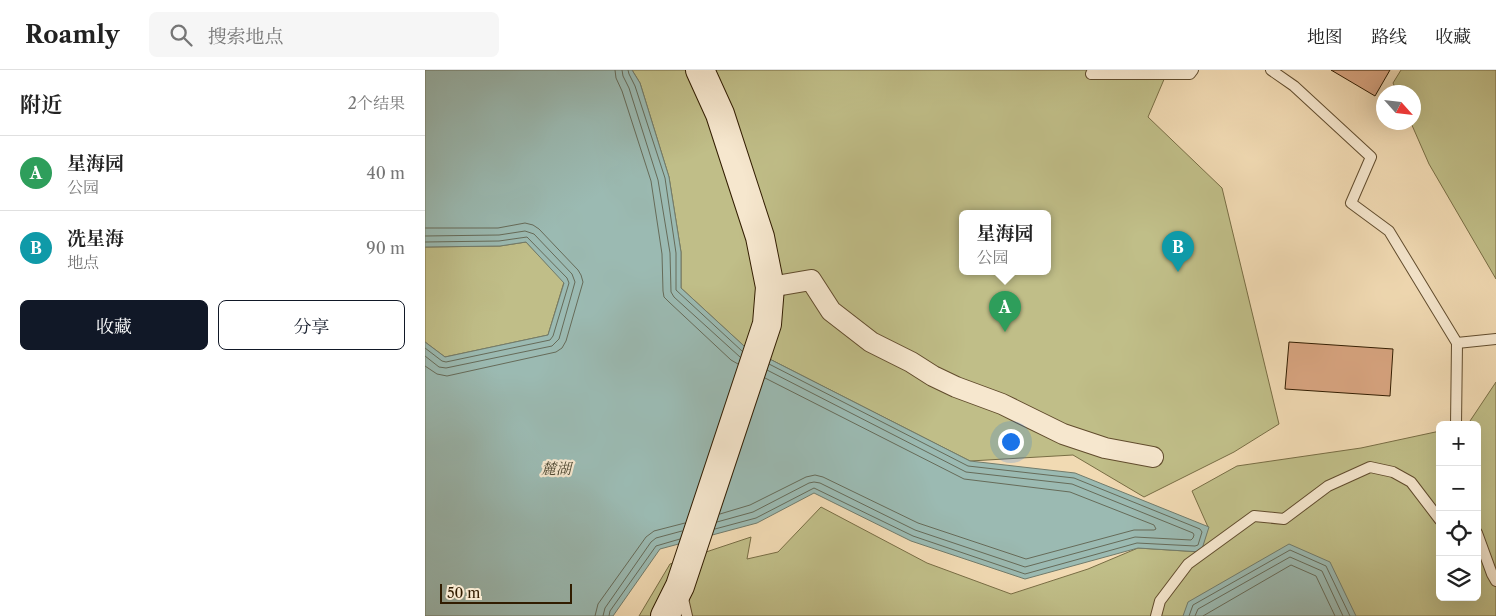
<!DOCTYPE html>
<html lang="zh">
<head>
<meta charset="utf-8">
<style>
	:root { --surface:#fff; --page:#f6f6f6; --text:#222; --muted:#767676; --line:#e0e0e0; --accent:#111827 }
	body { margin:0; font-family:"Libre Caslon Text","Noto Serif SC",serif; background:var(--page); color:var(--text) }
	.controls { position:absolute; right:15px; bottom:15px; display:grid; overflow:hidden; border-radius:8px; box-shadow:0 5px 20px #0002 }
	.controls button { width:45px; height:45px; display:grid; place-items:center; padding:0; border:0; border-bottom:1px solid var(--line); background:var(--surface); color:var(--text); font:25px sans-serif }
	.compass { position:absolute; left:951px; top:15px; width:45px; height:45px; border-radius:50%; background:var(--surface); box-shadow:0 5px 20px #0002; rotate:117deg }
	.scale { position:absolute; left:15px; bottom:12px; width:132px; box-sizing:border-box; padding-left:5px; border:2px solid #311c00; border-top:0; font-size:14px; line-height:18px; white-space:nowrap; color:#311c00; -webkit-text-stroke:4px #f6e7ce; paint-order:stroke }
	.you { position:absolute; left:585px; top:371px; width:18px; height:18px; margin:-12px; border:4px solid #fff; border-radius:50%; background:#1a73e8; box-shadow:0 0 0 8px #1a73e833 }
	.badge { display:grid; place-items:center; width:32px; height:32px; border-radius:50%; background:var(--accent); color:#fff; font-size:16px; font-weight:700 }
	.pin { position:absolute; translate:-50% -41px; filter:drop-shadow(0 1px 2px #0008) }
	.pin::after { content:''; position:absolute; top:26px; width:18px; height:15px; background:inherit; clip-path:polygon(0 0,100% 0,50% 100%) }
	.popup { position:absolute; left:534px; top:140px; width:92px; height:65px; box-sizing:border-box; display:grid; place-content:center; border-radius:8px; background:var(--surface); filter:drop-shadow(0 1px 4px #0005); font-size:16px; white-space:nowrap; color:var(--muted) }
	.popup b { font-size:19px; color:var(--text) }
	.popup::after { content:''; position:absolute; left:50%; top:100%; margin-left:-10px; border:10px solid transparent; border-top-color:var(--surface) }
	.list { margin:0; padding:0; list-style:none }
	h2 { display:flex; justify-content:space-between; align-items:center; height:65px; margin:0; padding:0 20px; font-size:21px }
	h2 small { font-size:16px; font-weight:400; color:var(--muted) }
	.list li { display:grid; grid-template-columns:32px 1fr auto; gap:15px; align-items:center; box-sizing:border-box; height:75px; padding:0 20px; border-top:1px solid var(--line) }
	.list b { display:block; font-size:19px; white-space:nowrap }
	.list p { margin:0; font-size:16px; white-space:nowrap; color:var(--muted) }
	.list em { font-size:16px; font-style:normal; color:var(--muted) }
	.actions { display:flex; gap:10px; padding:15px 20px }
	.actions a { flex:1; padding:11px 0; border:1px solid var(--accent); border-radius:8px; text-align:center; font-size:18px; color:var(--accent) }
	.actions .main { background:var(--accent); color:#fff }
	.icon { flex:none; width:28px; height:28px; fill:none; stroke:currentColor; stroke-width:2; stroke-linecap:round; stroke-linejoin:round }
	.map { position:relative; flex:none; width:1071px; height:546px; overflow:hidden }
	header { display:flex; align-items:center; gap:30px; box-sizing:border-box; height:70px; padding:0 25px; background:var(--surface); border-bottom:1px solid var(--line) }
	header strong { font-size:24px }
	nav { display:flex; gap:28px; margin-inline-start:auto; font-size:18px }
	.search { width:350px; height:45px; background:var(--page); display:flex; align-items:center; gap:12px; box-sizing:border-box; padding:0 18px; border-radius:8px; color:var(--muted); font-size:19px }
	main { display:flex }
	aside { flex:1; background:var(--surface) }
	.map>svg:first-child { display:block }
	.green { fill:#c0be88; stroke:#786d44; fill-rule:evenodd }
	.water { fill:#9bbab2; stroke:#717b6b }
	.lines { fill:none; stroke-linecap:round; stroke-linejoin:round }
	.shore { stroke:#666b59; stroke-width:1 }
	.building { fill:#daa682; stroke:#311c00 }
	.lane-casing { stroke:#614c2d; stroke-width:12 }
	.street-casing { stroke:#614c2d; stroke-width:22 }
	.secondary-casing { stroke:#311c00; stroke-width:30 }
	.lane { stroke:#f6e7ce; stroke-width:10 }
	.street { stroke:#f6e7ce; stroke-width:20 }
	.secondary { stroke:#f6e7ce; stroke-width:28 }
	.labels { text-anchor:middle; stroke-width:4.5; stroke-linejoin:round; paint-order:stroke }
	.water-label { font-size:15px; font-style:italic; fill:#514b35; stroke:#f6e7ce }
</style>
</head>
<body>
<header>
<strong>Roamly</strong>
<div class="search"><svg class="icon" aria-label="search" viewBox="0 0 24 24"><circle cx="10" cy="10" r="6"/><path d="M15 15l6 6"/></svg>搜索地点</div>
<nav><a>地图</a><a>路线</a><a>收藏</a></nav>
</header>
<main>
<aside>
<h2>附近<small>2个结果</small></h2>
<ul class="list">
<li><span class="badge" style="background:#2e9e5b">A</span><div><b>星海园</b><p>公园</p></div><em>40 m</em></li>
<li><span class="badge" style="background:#0f9aa8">B</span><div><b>冼星海</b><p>地点</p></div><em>90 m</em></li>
</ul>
<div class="actions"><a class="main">收藏</a><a>分享</a></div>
</aside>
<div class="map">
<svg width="1071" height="546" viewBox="0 0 1071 546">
	<rect width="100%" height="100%" fill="#f1dab3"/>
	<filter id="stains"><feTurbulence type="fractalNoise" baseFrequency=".004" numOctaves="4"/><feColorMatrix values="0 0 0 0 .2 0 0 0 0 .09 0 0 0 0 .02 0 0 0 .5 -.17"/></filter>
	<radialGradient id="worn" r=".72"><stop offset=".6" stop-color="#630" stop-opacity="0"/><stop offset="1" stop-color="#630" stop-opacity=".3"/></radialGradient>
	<g class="green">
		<path d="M 207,0 L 743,0 L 723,47 L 797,118 L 854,354 L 809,382 L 719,427 L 648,385 L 545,391 L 319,276 L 256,218 L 256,182 L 244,107 L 215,13 ZM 538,143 L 622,143 L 622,201 L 538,201 Z"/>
		<path d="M 976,0 L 1071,0 L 1071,209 L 1004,94 L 986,53 L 988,52 L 988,22 L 972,22 L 968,13 Z"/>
		<path d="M 101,172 L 139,212 L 123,265 L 20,287 L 0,272 L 0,177 L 75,176 Z"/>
		<path d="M 1071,312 L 1071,546 L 214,546 L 245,494 L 326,467 L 322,489 L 353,482 L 396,437 L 502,493 L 586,524 L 663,499 L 713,478 L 776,482 L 783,457 L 767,421 L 812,396 L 936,378 L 1015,361 L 1015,527 L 1052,527 L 1052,355 L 1041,355 L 1043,354 Z"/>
	</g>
	<g class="water">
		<path d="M 0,0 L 207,0 L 215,13 L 244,107 L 256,182 L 256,218 L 319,276 L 545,391 L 650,403 L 784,457 L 776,482 L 713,478 L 600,509 L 486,471 L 389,423 L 332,453 L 235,479 L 188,546 L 0,546 L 0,272 L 20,287 L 123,265 L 139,213 L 101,172 L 75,176 L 0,177 Z"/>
		<path d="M 864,474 L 905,492 L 931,546 L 758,546 L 763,532 Z"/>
	</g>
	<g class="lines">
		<g class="shore">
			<path d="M 190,0 L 191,8 L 197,21 L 226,111 L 237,184 L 238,221 L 239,227 L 244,232 L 306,290 L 313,294"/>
			<path d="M 197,0 L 198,6 L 204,18 L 233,110 L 245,183 L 246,222 L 249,227 L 315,287"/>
			<path d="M 203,0 L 204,4 L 210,16 L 240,108 L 251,183 L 251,220 L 317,281"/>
			<path d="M 0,158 L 73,158 L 100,153 L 108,155 L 114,159 L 153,200 L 156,205 L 158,212 L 141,271 L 137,278 L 131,282 L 22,306 L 12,304 L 0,296"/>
			<path d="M 0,166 L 74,165 L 100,161 L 109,164 L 147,204 L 150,212 L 134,269 L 127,276 L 21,298 L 14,297 L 0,286"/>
			<path d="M 0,172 L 74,171 L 102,167 L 142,208 L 144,213 L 128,266 L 125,270 L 21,292 L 17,291 L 0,278"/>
			<path d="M 295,444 L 325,435 L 381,407 L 390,405 L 398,407 L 493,453 L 601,489 L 709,460 L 729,460 L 731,459 L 729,455 L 645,422 L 539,409 L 340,308"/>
			<path d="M 292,452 L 328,442 L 384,413 L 389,412 L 395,413 L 490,460 L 600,497 L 710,467 L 766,470 L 768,468 L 769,465 L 768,463 L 647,414 L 541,402 L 342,300"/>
			<path d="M 290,459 L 331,448 L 389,418 L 488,466 L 600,504 L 712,473 L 770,476 L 773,475 L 777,462 L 775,459 L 649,408 L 543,396 L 344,294"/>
			<path d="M 170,546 L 173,534 L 221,467 L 229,461 L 260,453"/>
			<path d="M 178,546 L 180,538 L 226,472 L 231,468 L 257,461"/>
			<path d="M 184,546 L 185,541 L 231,476 L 255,469"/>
			<path d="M 764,546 L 768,535 L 865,480 L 901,496 L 925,546"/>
			<path d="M 770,546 L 773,539 L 865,487 L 897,501 L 918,546"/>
			<path d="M 778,546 L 866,495 L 891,506 L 910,546"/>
		</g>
	</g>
	<g class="building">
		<path d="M 906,0 L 965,0 L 950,26 Z"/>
		<path d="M 864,272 L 968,279 L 965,326 L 860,319 Z"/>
	</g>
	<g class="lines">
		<defs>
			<g id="lane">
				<path d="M 668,0 L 666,4 L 765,4 L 768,0"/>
				<path d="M 846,0 L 869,16 L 946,87 L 926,133 L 964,161 L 1032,273 L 1071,269"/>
				<path d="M 1031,355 L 1032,273"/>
				<path d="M 1052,463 L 1067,504 L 1071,511"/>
				<path d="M 257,524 L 262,546"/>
				<path d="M 731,546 L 735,531 L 763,494 L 829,446 L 859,449 L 903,416 L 945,397 L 968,402 L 986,412 L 1015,450"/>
			</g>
			<path id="street" d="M 345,217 L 386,210 L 406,241 L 446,272 L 486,292 L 508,306 L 531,317 L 577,334 L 638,364 L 680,378 L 728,387"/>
			<path id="secondary" d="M 240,546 L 255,516 L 342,254 L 345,217 L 335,167 L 295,44 L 275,0"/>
		</defs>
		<use href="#lane" class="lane-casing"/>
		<use href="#street" class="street-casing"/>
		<use href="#secondary" class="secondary-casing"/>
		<use href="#lane" class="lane"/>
		<use href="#street" class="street"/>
		<use href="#secondary" class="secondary"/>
	</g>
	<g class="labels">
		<g class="water-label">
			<text x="131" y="404">麓湖</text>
		</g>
	</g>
	<rect width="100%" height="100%" filter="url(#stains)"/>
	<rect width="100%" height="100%" fill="url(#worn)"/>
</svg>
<div class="controls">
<button>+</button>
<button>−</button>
<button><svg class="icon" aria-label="locate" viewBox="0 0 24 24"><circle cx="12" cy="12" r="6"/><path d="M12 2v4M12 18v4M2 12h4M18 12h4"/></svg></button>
<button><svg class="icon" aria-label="layers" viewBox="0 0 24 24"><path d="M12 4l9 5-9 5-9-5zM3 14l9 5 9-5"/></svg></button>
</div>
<svg class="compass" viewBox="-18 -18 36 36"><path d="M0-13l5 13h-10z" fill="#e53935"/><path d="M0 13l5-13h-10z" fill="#767676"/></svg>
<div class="scale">50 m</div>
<div class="you"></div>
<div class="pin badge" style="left:580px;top:262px;background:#2e9e5b">A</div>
<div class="popup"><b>星海园</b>公园</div>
<div class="pin badge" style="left:753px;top:202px;background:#0f9aa8">B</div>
</div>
</main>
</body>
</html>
